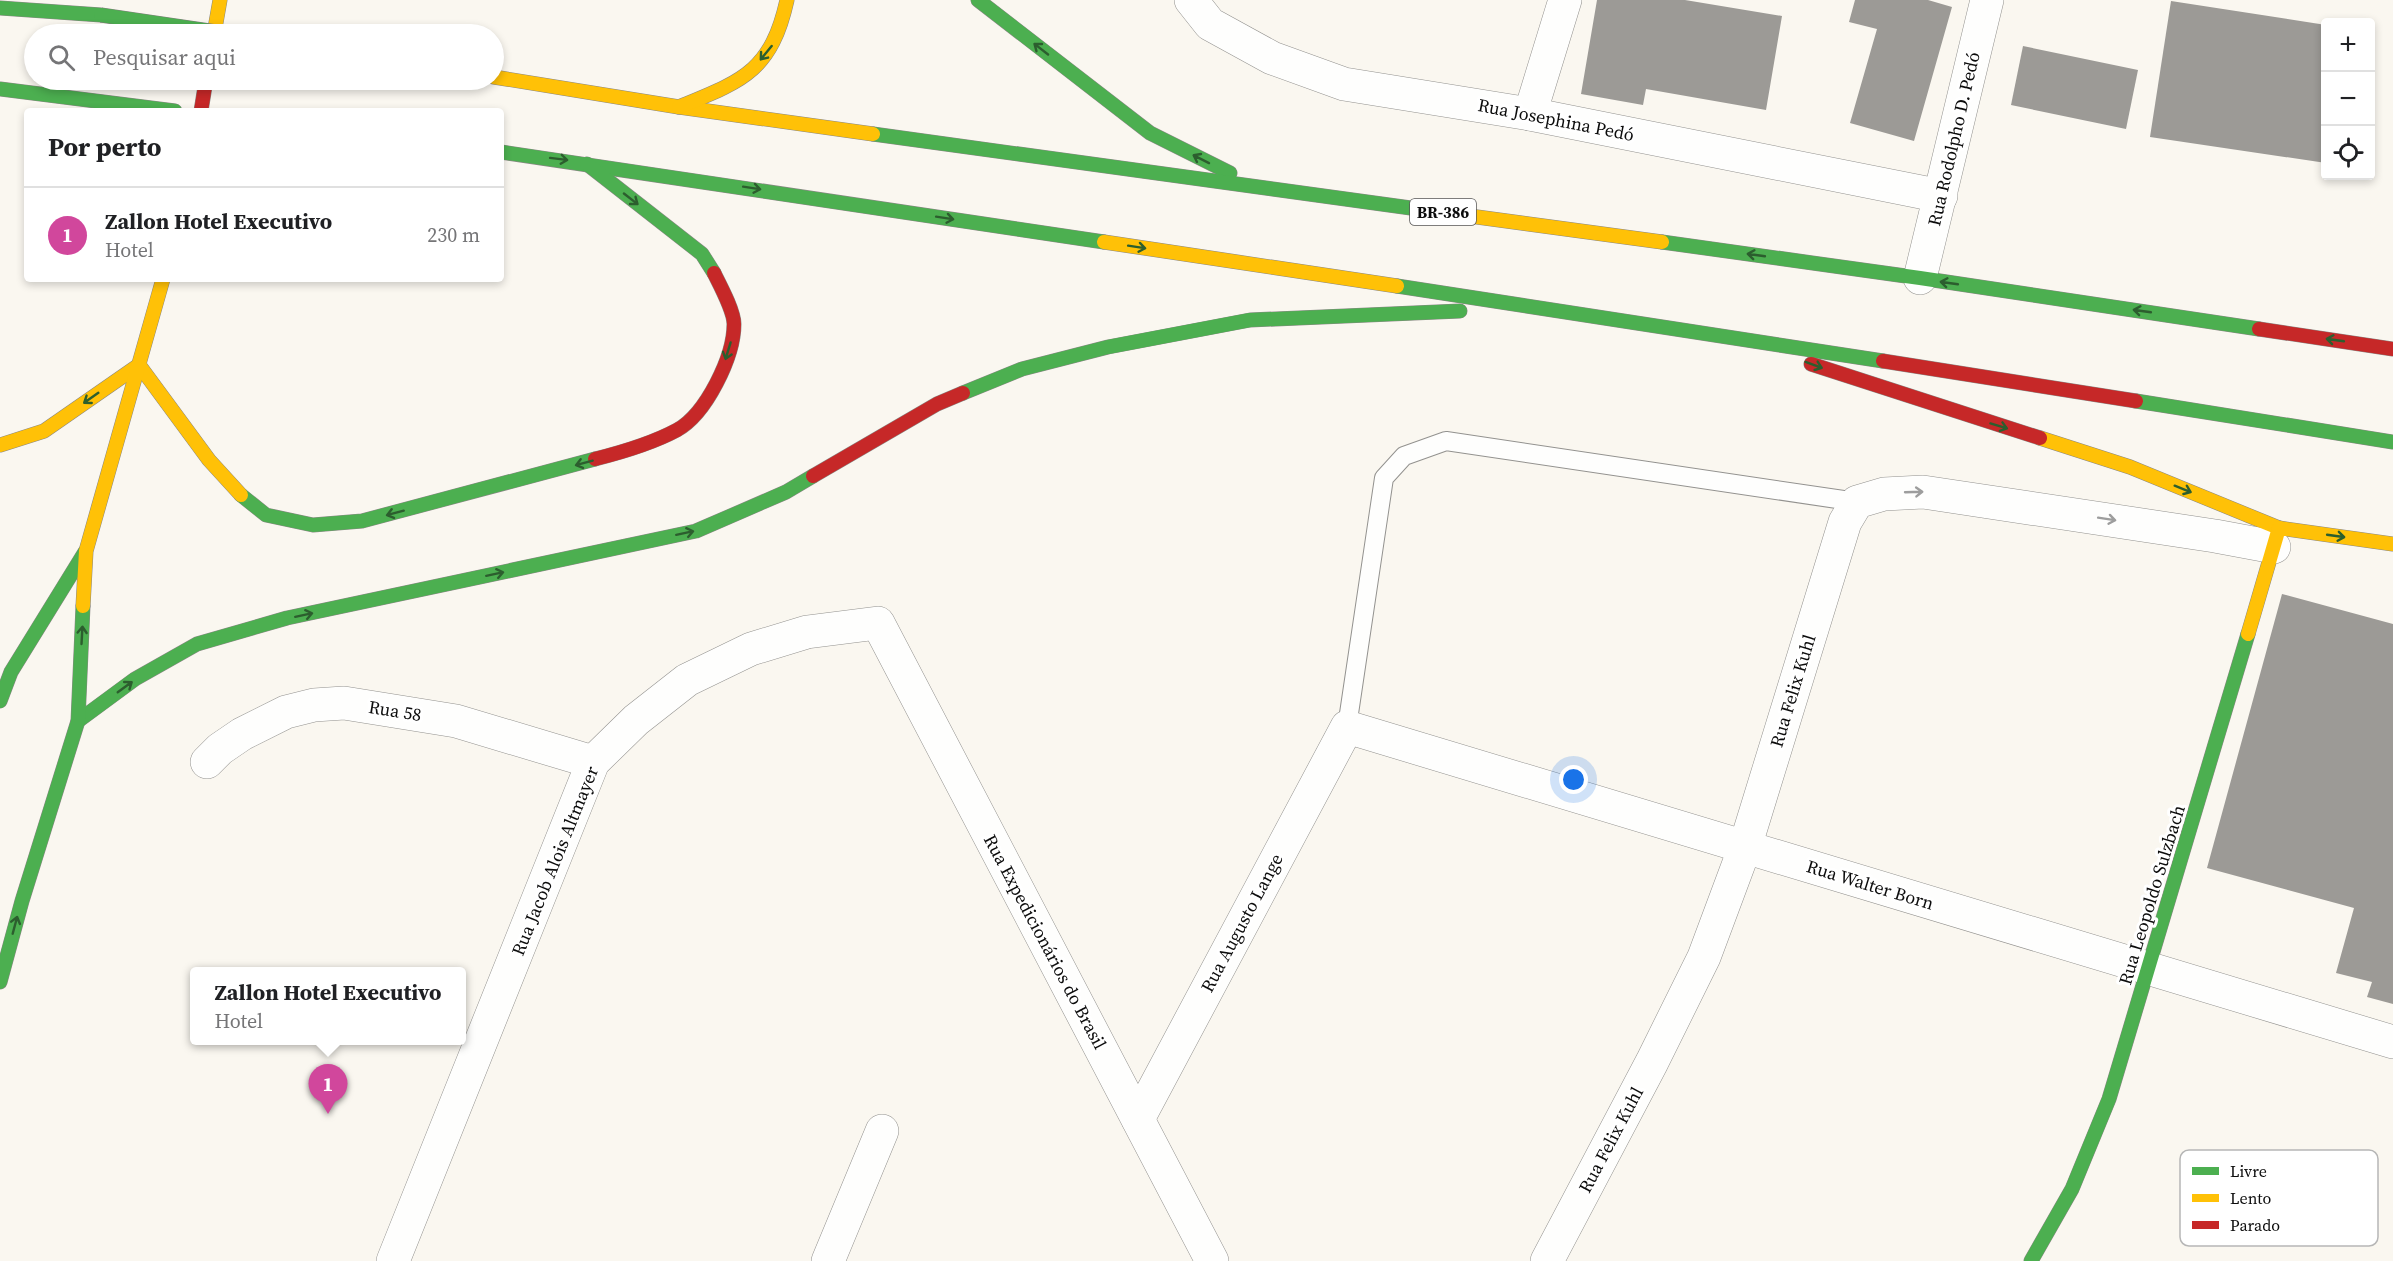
<!DOCTYPE html>
<html lang="pt">
<head>
<meta charset="utf-8">
<style>
	:root { --surface:#fff; --page:#f6f6f6; --text:#202124; --muted:#757577; --line:#e0e0e0; --accent:#1a73e8 }
	body { margin:0; font-family:"Source Serif 4",serif; background:var(--page); color:var(--text) }
	.controls { position:absolute; right:18px; top:18px; display:grid; overflow:hidden; border-radius:6px; box-shadow:0 3px 9px #0003 }
	.controls button { width:54px; height:54px; display:grid; place-items:center; padding:0; border:0; border-bottom:2px solid var(--line); background:var(--surface); color:var(--text); font:30px sans-serif }
	.you { position:absolute; left:1574px; top:780px; width:21px; height:21px; margin:-15px; border:4px solid #fff; border-radius:50%; background:#1a73e8; box-shadow:0 0 0 9px #1a73e833 }
	.badge { display:grid; place-items:center; width:39px; height:39px; border-radius:50%; background:var(--accent); color:#fff; font-size:20px; font-weight:700 }
	.pin { position:absolute; translate:-50% -50px; filter:drop-shadow(0 2px 3px #0008) }
	.pin::after { content:''; position:absolute; top:32px; width:21px; height:18px; background:inherit; clip-path:polygon(0 0,100% 0,50% 100%) }
	.popup { position:absolute; left:190px; top:967px; width:276px; height:78px; box-sizing:border-box; display:grid; place-content:center; border-radius:6px; background:var(--surface); filter:drop-shadow(0 2px 4px #0005); font-size:20px; white-space:nowrap; color:var(--muted) }
	.popup b { font-size:22px; color:var(--text) }
	.popup::after { content:''; position:absolute; left:50%; top:100%; margin-left:-12px; border:12px solid transparent; border-top-color:var(--surface) }
	.list { margin:0; padding:0; list-style:none }
	h2 { display:flex; justify-content:space-between; align-items:center; height:78px; margin:0; padding:0 24px; font-size:26px }
	h2 small { font-size:20px; font-weight:400; color:var(--muted) }
	.list li { display:grid; grid-template-columns:39px 1fr auto; gap:18px; align-items:center; box-sizing:border-box; height:96px; padding:0 24px; border-top:2px solid var(--line) }
	.list b { display:block; font-size:22px; white-space:nowrap }
	.list p { margin:0; font-size:20px; white-space:nowrap; color:var(--muted) }
	.list em { font-size:20px; font-style:normal; color:var(--muted) }
	.icon { flex:none; width:33px; height:33px; fill:none; stroke:currentColor; stroke-width:2; stroke-linecap:round; stroke-linejoin:round }
	.map { position:relative; flex:none; width:2393px; height:1261px; overflow:hidden }
	.search { position:absolute; background:var(--surface); box-shadow:0 3px 9px #0003; left:24px; top:24px; width:480px; height:66px; display:flex; align-items:center; gap:15px; box-sizing:border-box; padding:0 21px; border-radius:33px; color:var(--muted); font-size:22px }
	.panel { position:absolute; background:var(--surface); box-shadow:0 3px 9px #0003; left:24px; top:108px; width:480px; height:174px; border-radius:6px }
	.map>svg:first-child { display:block }
	.building { fill:#9c9a96 }
	.lines { fill:none; stroke-linecap:round; stroke-linejoin:round }
	.lane-casing { stroke:#93928f; stroke-width:20 }
	.street-casing { stroke:#93928f; stroke-width:34 }
	.fast-casing { stroke:#8a8885; stroke-width:15 }
	.slow-casing { stroke:#8a8885; stroke-width:15 }
	.jam-casing { stroke:#8a8885; stroke-width:15 }
	.lane { stroke:#fefefd; stroke-width:18 }
	.street { stroke:#fefefd; stroke-width:33 }
	.fast { stroke:#4caf50; stroke-width:14 }
	.slow { stroke:#ffc107; stroke-width:14 }
	.jam { stroke:#c62828; stroke-width:14 }
	.fast-bridge-casing { stroke:#807f7c; stroke-width:15; stroke-linecap:butt }
	.fast-bridge { stroke:#4caf50; stroke-width:14 }
	.oneway { stroke:#2c5e2e }
	.oneway2 { stroke:#9d9d9d }
	.labels { text-anchor:middle; stroke-width:6; stroke-linejoin:round; paint-order:stroke }
	.shield { fill:#fff; stroke:#555; stroke-width:1.5 }
	.shield-label { font-size:16px; font-weight:bold; fill:#0c0c0c }
	.street-label { font-size:18px; fill:#0c0c0c; stroke:#fff }
	.key { fill:#fff; stroke:#b6b6b6; stroke-width:1.5 }
	.key-label { font-size:16px; fill:#0c0c0c }
</style>
</head>
<body>
<div class="map">
<svg width="2393" height="1261" viewBox="0 0 2393 1261">
	<rect width="100%" height="100%" fill="#faf7f0"/>
	<g class="building">
		<path d="M 1597,0 L 1685,0 L 1782,16 L 1766,110 L 1646,89 L 1643,105 L 1581,94 Z"/>
		<path d="M 1855,0 L 1928,0 L 1952,7 L 1914,141 L 1850,123 L 1877,29 L 1849,22 Z"/>
		<path d="M 2171,1 L 2326,25 L 2326,163 L 2150,137 Z"/>
		<path d="M 2023,46 L 2138,70 L 2126,129 L 2011,105 Z"/>
		<path d="M 2282,594 L 2393,624 L 2393,1004 L 2367,997 L 2372,982 L 2336,973 L 2354,908 L 2207,868 Z"/>
	</g>
	<g class="lines">
		<defs>
			<path id="lane" d="M 1347,727 L 1384,478 L 1404,456 L 1446,441 L 1857,502"/>
			<g id="street">
				<path d="M 1191,0 L 1210,24 L 1272,58 L 1344,84 L 1530,114 L 1941,196"/>
				<path d="M 1530,114 L 1565,0"/>
				<path d="M 1920,278 L 1987,0"/>
				<path d="M 207,762 L 220,749 L 242,734 L 286,712 L 314,705 L 344,703 L 456,721 L 593,762"/>
				<path d="M 1138,1119 L 1347,727 L 2393,1042"/>
				<path d="M 393,1261 L 593,762 L 636,720 L 687,680 L 751,649 L 807,632 L 878,623 L 1212,1261"/>
				<path d="M 828,1261 L 882,1131"/>
				<path d="M 1547,1261 L 1652,1062 L 1704,957 L 1745,847 L 1845,522 L 1857,502 L 1884,494 L 1923,492 L 2215,536 L 2274,547"/>
			</g>
			<g id="fast">
				<path d="M 978,0 L 1150,133 L 1230,173"/>
				<path d="M 0,8 L 101,15"/>
				<path d="M 0,89 L 175,111"/>
				<path d="M 873,134 L 1418,209"/>
				<path d="M 501,152 L 1104,242"/>
				<path d="M 587,164 L 702,254 L 714,273"/>
				<path d="M 1662,242 L 1920,278 L 2259,329"/>
				<path d="M 1397,286 L 1883,361"/>
				<path d="M 963,393 L 1022,369 L 1108,347 L 1250,320 L 1460,311"/>
				<path d="M 2136,401 L 2393,442"/>
				<path d="M 241,495 L 266,515 L 313,525 L 362,521 L 595,459"/>
				<path d="M 0,701 L 11,672 L 85,552"/>
				<path d="M 78,721 L 135,679 L 197,644 L 287,618 L 696,531 L 786,492 L 813,476"/>
				<path d="M 0,982 L 22,901 L 78,721 L 83,606"/>
				<path d="M 2031,1261 L 2072,1189 L 2109,1099 L 2248,634"/>
			</g>
			<g id="slow">
				<path d="M 214,34 L 220,0"/>
				<path d="M 494,77 L 679,107 L 873,134"/>
				<path d="M 679,107 C 742,81 771,72 787,0"/>
				<path d="M 1418,209 L 1662,242"/>
				<path d="M 1104,242 L 1397,286"/>
				<path d="M 2040,438 L 2130,467 L 2279,528"/>
				<path d="M 0,445 L 44,431 L 139,365 L 209,460 L 241,495"/>
				<path d="M 83,606 L 86,551 L 163,279"/>
				<path d="M 2248,634 L 2279,528 L 2393,544"/>
			</g>
			<g id="jam">
				<path d="M 201,111 L 206,80"/>
				<path d="M 2259,329 L 2393,349"/>
				<path d="M 1883,361 L 2136,401"/>
				<path d="M 1811,364 L 2040,438"/>
				<path d="M 595,459 C 623,452 651,444 677,430 C 706,414 734,357 734,324 C 734,311 720,285 714,273"/>
				<path d="M 813,476 L 937,404 L 963,393"/>
			</g>
		</defs>
		<use href="#lane" class="lane-casing"/>
		<use href="#street" class="street-casing"/>
		<use href="#fast" class="fast-casing"/>
		<use href="#slow" class="slow-casing"/>
		<use href="#jam" class="jam-casing"/>
		<use href="#lane" class="lane"/>
		<use href="#street" class="street"/>
		<use href="#fast" class="fast"/>
		<use href="#slow" class="slow"/>
		<use href="#jam" class="jam"/>
		<defs>
			<path id="fast-bridge" d="M 101,15 L 230,34"/>
		</defs>
		<use href="#fast-bridge" class="fast-bridge-casing"/>
		<use href="#fast-bridge" class="fast-bridge"/>
	</g>
	<defs><path id="oneway-shaft" d="M-6 0H5M1.5-3L5.5 0L1.5 3" fill="none" stroke-width="1.6" stroke-linecap="round" stroke-linejoin="round" transform="scale(1.5)"/></defs>
	<g class="oneway">
		<use href="#oneway-shaft" transform="translate(1041 49) rotate(-142)"/>
		<use href="#oneway-shaft" transform="translate(766 53) rotate(129)"/>
		<use href="#oneway-shaft" transform="translate(559 159) rotate(7)"/>
		<use href="#oneway-shaft" transform="translate(1201 159) rotate(-153)"/>
		<use href="#oneway-shaft" transform="translate(752 188) rotate(9)"/>
		<use href="#oneway-shaft" transform="translate(631 199) rotate(38)"/>
		<use href="#oneway-shaft" transform="translate(945 218) rotate(9)"/>
		<use href="#oneway-shaft" transform="translate(1137 247) rotate(9)"/>
		<use href="#oneway-shaft" transform="translate(1756 255) rotate(-172)"/>
		<use href="#oneway-shaft" transform="translate(1949 283) rotate(-172)"/>
		<use href="#oneway-shaft" transform="translate(2142 311) rotate(-172)"/>
		<use href="#oneway-shaft" transform="translate(2335 340) rotate(-172)"/>
		<use href="#oneway-shaft" transform="translate(728 351) rotate(107)"/>
		<use href="#oneway-shaft" transform="translate(1814 365) rotate(20)"/>
		<use href="#oneway-shaft" transform="translate(91 398) rotate(145)"/>
		<use href="#oneway-shaft" transform="translate(1999 426) rotate(17)"/>
		<use href="#oneway-shaft" transform="translate(584 463) rotate(165)"/>
		<use href="#oneway-shaft" transform="translate(2183 489) rotate(22)"/>
		<use href="#oneway-shaft" transform="translate(395 513) rotate(165)"/>
		<use href="#oneway-shaft" transform="translate(685 533) rotate(-12)"/>
		<use href="#oneway-shaft" transform="translate(2336 536) rotate(8)"/>
		<use href="#oneway-shaft" transform="translate(495 574) rotate(-12)"/>
		<use href="#oneway-shaft" transform="translate(304 615) rotate(-12)"/>
		<use href="#oneway-shaft" transform="translate(82 635) rotate(-87)"/>
		<use href="#oneway-shaft" transform="translate(125 687) rotate(-36)"/>
		<use href="#oneway-shaft" transform="translate(15 925) rotate(-75)"/>
	</g>
	<g class="oneway2">
		<use href="#oneway-shaft" transform="translate(1914 492) rotate(-2)"/>
		<use href="#oneway-shaft" transform="translate(2107 519) rotate(9)"/>
	</g>
	<g class="labels">
		<rect class="shield" x="1410" y="199" width="66" height="26" rx="4.5"/>
		<g class="shield-label">
			<text x="1443" y="218">BR-386</text>
		</g>
		<g class="street-label">
			<text transform="translate(1556 120) rotate(11)" y="6">Rua Josephina Pedó</text>
			<text transform="translate(1954 139) rotate(-77)" y="6">Rua Rodolpho D. Pedó</text>
			<text transform="translate(1793 691) rotate(-73)" y="6">Rua Felix Kuhl</text>
			<text transform="translate(395 711) rotate(9)" y="6">Rua 58</text>
			<text transform="translate(555 861) rotate(-68)" y="6">Rua Jacob Alois Altmayer</text>
			<text transform="translate(1870 885) rotate(17)" y="6">Rua Walter Born</text>
			<text transform="translate(2152 895) rotate(-73)" y="6">Rua Leopoldo Sulzbach</text>
			<text transform="translate(1242 923) rotate(-62)" y="6">Rua Augusto Lange</text>
			<text transform="translate(1045 942) rotate(62)" y="6">Rua Expedicionários do Brasil</text>
			<text transform="translate(1611 1140) rotate(-62)" y="6">Rua Felix Kuhl</text>
		</g>
	</g>
	<rect x="2180" y="1150" width="198" height="96" rx="9" class="key"/>
	<rect x="2192" y="1167" width="27" height="8" fill="#4caf50"/>
	<rect x="2192" y="1194" width="27" height="8" fill="#ffc107"/>
	<rect x="2192" y="1221" width="27" height="8" fill="#c62828"/>
	<g class="key-label">
		<text x="2230" y="1177">Livre</text>
		<text x="2230" y="1204">Lento</text>
		<text x="2230" y="1231">Parado</text>
	</g>
</svg>
<div class="controls">
<button>+</button>
<button>−</button>
<button><svg class="icon" aria-label="locate" viewBox="0 0 24 24"><circle cx="12" cy="12" r="6"/><path d="M12 2v4M12 18v4M2 12h4M18 12h4"/></svg></button>
</div>
<div class="you"></div>
<div class="pin badge" style="left:328px;top:1114px;background:#d1479c">1</div>
<div class="popup"><b>Zallon Hotel Executivo</b>Hotel</div>
<div class="search"><svg class="icon" aria-label="search" viewBox="0 0 24 24"><circle cx="10" cy="10" r="6"/><path d="M15 15l6 6"/></svg>Pesquisar aqui</div>
<section class="panel">
<h2>Por perto<small></small></h2>
<ul class="list">
<li><span class="badge" style="background:#d1479c">1</span><div><b>Zallon Hotel Executivo</b><p>Hotel</p></div><em>230 m</em></li>
</ul>
</section>
</div>
</body>
</html>
